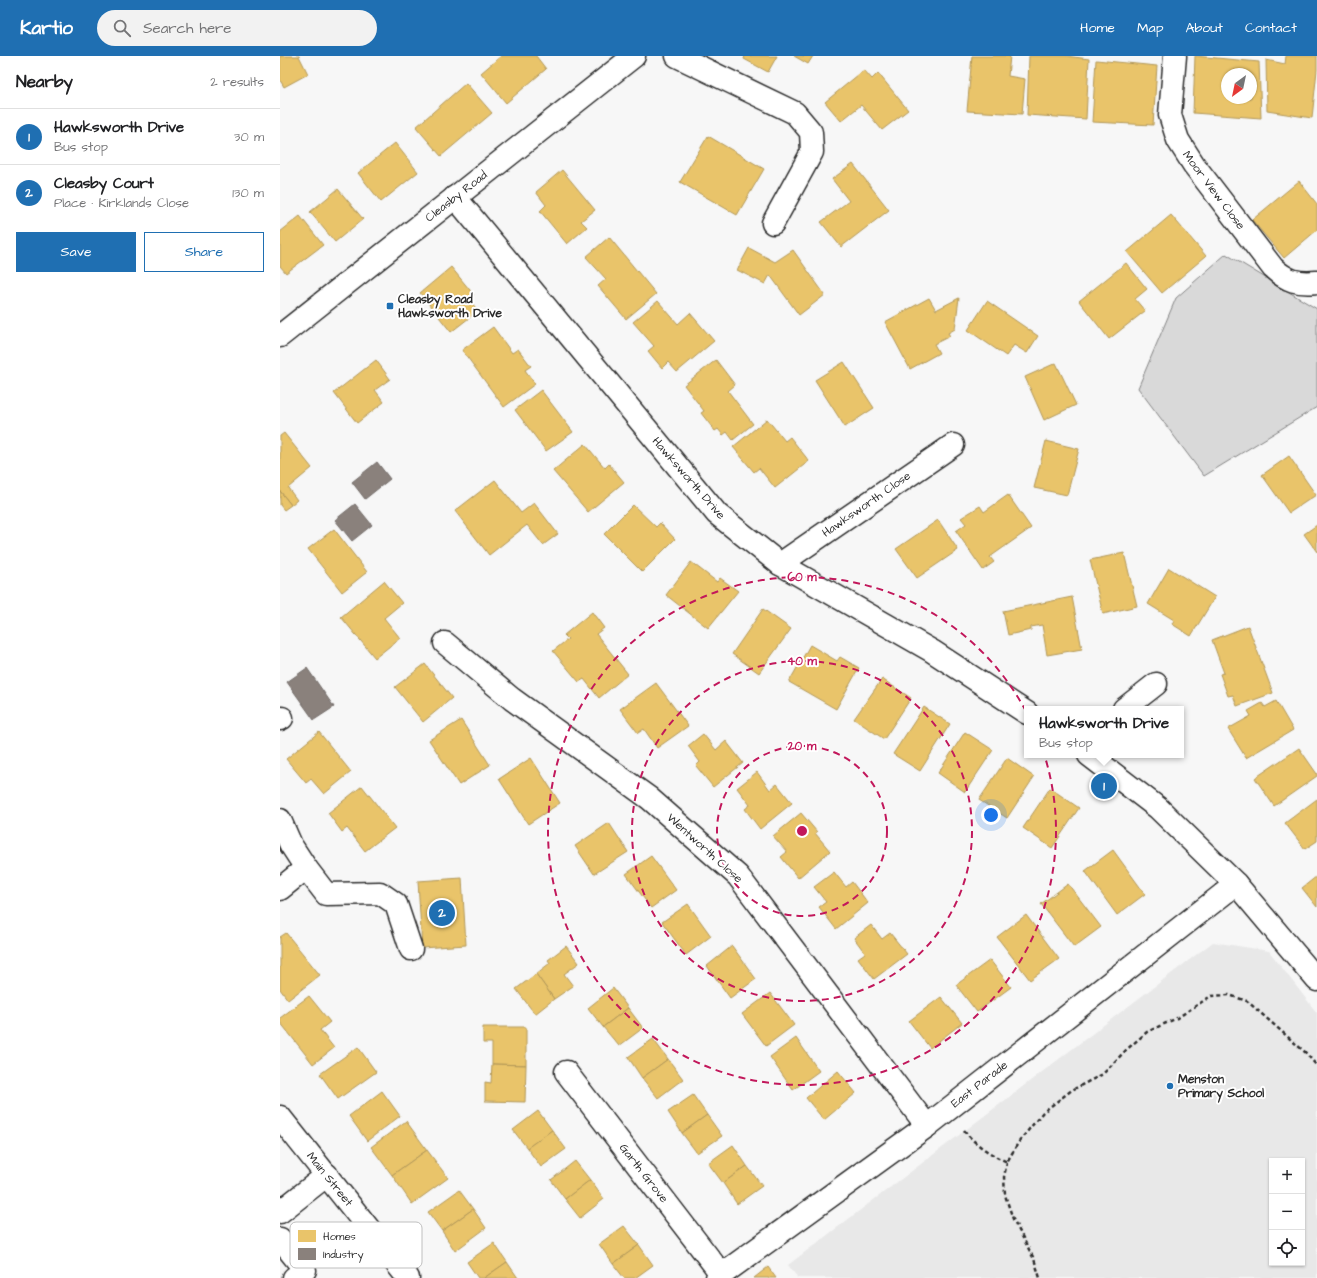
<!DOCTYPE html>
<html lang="en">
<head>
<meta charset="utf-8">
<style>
	:root { --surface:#fff; --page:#f2f2f2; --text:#202124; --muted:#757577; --line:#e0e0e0; --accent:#1f6fb2 }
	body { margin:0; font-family:"Architects Daughter",sans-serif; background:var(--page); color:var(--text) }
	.controls { position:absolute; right:12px; bottom:12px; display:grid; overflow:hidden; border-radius:0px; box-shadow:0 1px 3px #0004 }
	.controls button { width:36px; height:36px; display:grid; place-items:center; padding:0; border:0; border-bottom:1px solid var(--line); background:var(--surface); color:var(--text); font:20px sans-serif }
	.compass { position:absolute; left:941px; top:12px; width:36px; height:36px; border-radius:50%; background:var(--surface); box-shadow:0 1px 3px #0004; rotate:213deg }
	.you { position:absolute; left:711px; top:759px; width:14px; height:14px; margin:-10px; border:3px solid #fff; border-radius:50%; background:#1a73e8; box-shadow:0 0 0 6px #1a73e833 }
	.badge { display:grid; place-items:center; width:26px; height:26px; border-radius:50%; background:var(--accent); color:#fff; font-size:13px; font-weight:700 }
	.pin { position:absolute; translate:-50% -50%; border:2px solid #fff; box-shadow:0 1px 4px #0006 }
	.popup { position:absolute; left:744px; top:650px; width:160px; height:52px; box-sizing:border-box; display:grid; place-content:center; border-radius:0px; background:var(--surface); filter:drop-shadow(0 1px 3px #0005); font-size:13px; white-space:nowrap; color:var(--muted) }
	.popup b { font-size:15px; color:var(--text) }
	.popup::after { content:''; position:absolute; left:50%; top:100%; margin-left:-8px; border:8px solid transparent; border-top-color:var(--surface) }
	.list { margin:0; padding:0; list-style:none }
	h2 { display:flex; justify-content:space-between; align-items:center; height:52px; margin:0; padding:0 16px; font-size:17px }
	h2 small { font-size:13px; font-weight:400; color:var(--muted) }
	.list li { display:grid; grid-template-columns:26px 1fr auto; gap:12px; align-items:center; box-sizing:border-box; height:56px; padding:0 16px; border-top:1px solid var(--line) }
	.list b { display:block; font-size:15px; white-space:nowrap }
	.list p { margin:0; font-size:13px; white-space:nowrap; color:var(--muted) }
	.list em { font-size:13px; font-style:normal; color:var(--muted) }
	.actions { display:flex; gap:8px; padding:12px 16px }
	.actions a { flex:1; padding:9px 0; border:1px solid var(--accent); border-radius:0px; text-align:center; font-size:14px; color:var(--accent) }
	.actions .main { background:var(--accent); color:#fff }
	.icon { flex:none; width:22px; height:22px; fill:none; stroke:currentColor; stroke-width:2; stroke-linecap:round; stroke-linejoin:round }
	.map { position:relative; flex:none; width:1037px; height:1222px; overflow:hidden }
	header { display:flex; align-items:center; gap:24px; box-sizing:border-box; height:56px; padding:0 20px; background:var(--accent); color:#fff }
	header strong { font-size:19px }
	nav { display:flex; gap:22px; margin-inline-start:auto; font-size:14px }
	.search { width:280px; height:36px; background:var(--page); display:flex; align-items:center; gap:10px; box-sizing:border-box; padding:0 14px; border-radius:22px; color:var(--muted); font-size:15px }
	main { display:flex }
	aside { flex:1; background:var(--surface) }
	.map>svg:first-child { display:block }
	.built { fill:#e8e8e8; fill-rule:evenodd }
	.green { fill:#d9d9d9; stroke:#828282 }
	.homes { fill:#e9c46a; stroke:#b09657; fill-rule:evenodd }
	.industry { fill:#8a817c; stroke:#6e6764 }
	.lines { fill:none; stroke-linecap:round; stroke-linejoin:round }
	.minor-casing { stroke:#2b2b2b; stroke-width:25 }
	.path { stroke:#2b2b2b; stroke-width:2.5; stroke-dasharray:4 3; stroke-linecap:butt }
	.minor { stroke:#fff; stroke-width:22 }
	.ring { fill:none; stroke:#c2185b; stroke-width:2; stroke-dasharray:7 5 }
	.poi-dot { fill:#1f6fb2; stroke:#fff; stroke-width:1.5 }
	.labels { text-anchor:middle; stroke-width:4; stroke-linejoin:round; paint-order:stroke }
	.street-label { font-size:12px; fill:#2b2b2b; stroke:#fff }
	.poi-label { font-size:12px; font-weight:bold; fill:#2b2b2b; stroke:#fff; text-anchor:start }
	.key { fill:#fff; stroke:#bfbfbf; stroke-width:1 }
	.key-label { font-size:11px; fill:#2b2b2b }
	.centre { fill:#c2185b; stroke:#fff; stroke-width:2 }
	.ring-label { font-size:12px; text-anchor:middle; font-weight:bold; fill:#c2185b; stroke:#fff; stroke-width:4; stroke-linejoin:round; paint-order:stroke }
</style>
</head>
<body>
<header>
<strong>Kartio</strong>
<div class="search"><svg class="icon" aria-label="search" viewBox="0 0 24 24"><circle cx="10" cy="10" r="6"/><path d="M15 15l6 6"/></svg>Search here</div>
<nav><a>Home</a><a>Map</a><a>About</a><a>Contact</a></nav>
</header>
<main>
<aside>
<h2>Nearby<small>2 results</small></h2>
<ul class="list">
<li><span class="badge">1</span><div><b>Hawksworth Drive</b><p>Bus stop</p></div><em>30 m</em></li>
<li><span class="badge">2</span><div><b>Cleasby Court</b><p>Place · Kirklands Close</p></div><em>130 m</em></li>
</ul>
<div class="actions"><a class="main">Save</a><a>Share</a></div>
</aside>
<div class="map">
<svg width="1037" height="1222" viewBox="0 0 1037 1222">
	<rect width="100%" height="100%" fill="#f7f7f7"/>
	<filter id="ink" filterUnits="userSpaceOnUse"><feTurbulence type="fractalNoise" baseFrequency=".025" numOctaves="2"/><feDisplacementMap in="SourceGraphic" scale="8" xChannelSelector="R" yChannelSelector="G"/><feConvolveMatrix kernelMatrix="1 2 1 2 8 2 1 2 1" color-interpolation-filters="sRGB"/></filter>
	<g filter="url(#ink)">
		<path class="built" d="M 933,886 L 989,895 L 1037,957 L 1037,1222 L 518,1222 L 508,1209 ZM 992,1105 L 1022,1105 L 1022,1207 L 992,1207 Z"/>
		<path class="green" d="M 946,198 L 1037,253 L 1037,351 L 924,420 L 858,332 L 896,242 Z"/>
		<g class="homes">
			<path d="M 0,0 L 19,0 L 28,18 L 4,31 L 0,24 Z"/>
			<path d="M 221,0 L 256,0 L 266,13 L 226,47 L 201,17 Z"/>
			<path d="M 465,0 L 497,0 L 488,16 L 464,3 Z"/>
			<path d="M 514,0 L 533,0 L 528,8 Z"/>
			<path d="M 692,0 L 730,0 L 728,20 L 745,23 L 742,58 L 687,55 Z"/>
			<path d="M 749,0 L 786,0 L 809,3 L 806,63 L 747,59 Z"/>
			<path d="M 915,0 L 979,6 L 981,62 L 913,57 ZM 947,18 L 971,18 L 971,42 L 947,42 Z"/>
			<path d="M 1006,0 L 1037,0 L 1037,14 L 1032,62 L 987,55 L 986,4 L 1005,8 Z"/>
			<path d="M 816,4 L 877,10 L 873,69 L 812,66 Z"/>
			<path d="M 584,14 L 592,23 L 598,17 L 628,54 L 602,74 L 581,49 L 561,65 L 545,46 Z"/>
			<path d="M 186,27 L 212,57 L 161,100 L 136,71 Z"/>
			<path d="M 428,80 L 484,113 L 457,159 L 400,126 Z"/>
			<path d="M 115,87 L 138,116 L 101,146 L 78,117 Z"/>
			<path d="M 573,108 L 609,154 L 561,191 L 541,166 L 569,145 L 552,123 Z"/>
			<path d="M 282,114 L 315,154 L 301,165 L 307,171 L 287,188 L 260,155 L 266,149 L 256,136 Z"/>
			<path d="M 1019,125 L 1037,148 L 1037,174 L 1004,202 L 972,164 Z"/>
			<path d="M 58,133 L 83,163 L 55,186 L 30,156 Z"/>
			<path d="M 891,159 L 926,200 L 882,237 L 847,196 Z"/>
			<path d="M 20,160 L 43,189 L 6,217 L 0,210 L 0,176 Z"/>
			<path d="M 329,181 L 376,238 L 346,263 L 318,230 L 326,223 L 306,201 Z"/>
			<path d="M 469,192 L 495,206 L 513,194 L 545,239 L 519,259 L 490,219 L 485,228 L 457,214 Z"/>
			<path d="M 846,207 L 867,233 L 855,243 L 865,255 L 829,283 L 799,245 Z"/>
			<path d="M 171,211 L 194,239 L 189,243 L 198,255 L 171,276 L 140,237 Z"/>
			<path d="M 649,242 L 656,254 L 679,242 L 675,273 L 668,277 L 670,280 L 654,288 L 659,297 L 630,313 L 605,266 Z"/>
			<path d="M 378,245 L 398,268 L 410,257 L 434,285 L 397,316 L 388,306 L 382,312 L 368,295 L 374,290 L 353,266 Z"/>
			<path d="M 707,245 L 758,280 L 747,297 L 734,289 L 726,300 L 688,274 Z"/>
			<path d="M 213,271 L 232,297 L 238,293 L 251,310 L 245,314 L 255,328 L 224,351 L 182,294 Z"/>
			<path d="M 96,304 L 110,323 L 95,334 L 104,346 L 77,367 L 54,337 Z"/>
			<path d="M 436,304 L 455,329 L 448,335 L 473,368 L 453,384 L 447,376 L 443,379 L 438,373 L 435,375 L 421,357 L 424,355 L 404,329 Z"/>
			<path d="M 564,306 L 594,352 L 565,371 L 535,324 Z"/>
			<path d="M 776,307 L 796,349 L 764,364 L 745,321 Z"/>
			<path d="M 261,334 L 293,376 L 266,395 L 235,354 Z"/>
			<path d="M 487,363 L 505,385 L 510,381 L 529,405 L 495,432 L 479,412 L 474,416 L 453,391 Z"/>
			<path d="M 4,377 L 32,412 L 8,432 L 17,444 L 11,449 L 0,435 L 0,380 Z"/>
			<path d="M 766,385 L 799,393 L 787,439 L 754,432 Z"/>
			<path d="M 305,388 L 325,412 L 329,408 L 344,426 L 308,456 L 273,415 Z"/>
			<path d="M 1009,400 L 1036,439 L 1009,457 L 982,419 Z"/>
			<path d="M 215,424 L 241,457 L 254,447 L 278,478 L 263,489 L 247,469 L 209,499 L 175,455 Z"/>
			<path d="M 0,435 L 11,449 L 4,454 L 0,449 Z"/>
			<path d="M 728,439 L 751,472 L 710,501 L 714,506 L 703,514 L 676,475 L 686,468 L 681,462 L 700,450 L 704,456 Z"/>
			<path d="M 353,449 L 376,471 L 380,467 L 395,483 L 362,516 L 324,478 Z"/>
			<path d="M 658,464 L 678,494 L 637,522 L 616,493 Z"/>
			<path d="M 1037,469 L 1037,496 L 1024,478 Z"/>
			<path d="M 54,473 L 87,516 L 62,536 L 28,493 Z"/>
			<path d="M 844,497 L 857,550 L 823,558 L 810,504 Z"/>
			<path d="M 411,506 L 437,526 L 440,522 L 458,535 L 428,572 L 386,539 Z"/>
			<path d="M 889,512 L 935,541 L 911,580 L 892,568 L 894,564 L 868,548 Z"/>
			<path d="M 104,525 L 122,547 L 104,562 L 120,582 L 95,602 L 61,561 Z"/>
			<path d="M 792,541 L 802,593 L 767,599 L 762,569 L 751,571 L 751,574 L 728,579 L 723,555 Z"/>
			<path d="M 483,553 L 511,573 L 479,617 L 452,598 Z"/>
			<path d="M 312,556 L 324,572 L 316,578 L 348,618 L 319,642 L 304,623 L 299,626 L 273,595 L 288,583 L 284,579 Z"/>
			<path d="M 968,570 L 993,637 L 957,650 L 953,639 L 948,640 L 940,618 L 944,617 L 932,584 Z"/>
			<path d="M 530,589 L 557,605 L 560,601 L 579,612 L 556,653 L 509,626 Z"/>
			<path d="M 145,608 L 172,642 L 143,666 L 115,631 Z"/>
			<path d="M 602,623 L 631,642 L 604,683 L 574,663 Z"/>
			<path d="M 376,627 L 408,670 L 377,692 L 364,673 L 358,677 L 340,653 Z"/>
			<path d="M 996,645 L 1013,674 L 966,702 L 948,673 L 971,660 L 968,655 L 982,647 L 985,651 Z"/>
			<path d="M 644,651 L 670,668 L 640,715 L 613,698 Z"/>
			<path d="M 181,664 L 210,709 L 179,729 L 149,684 Z"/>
			<path d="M 39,676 L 71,716 L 44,738 L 31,723 L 26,727 L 6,703 Z"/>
			<path d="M 685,676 L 713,694 L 685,736 L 658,717 Z"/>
			<path d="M 423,678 L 436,694 L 446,685 L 463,707 L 433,731 L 416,710 L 420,706 L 408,690 Z"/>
			<path d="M 1019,692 L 1037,718 L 1037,720 L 994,750 L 975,722 Z"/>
			<path d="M 251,702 L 280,747 L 248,768 L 219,723 Z"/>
			<path d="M 727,702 L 754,721 L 727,762 L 699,744 Z"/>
			<path d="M 477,716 L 490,734 L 497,728 L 512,747 L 480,773 L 465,753 L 470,749 L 457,732 Z"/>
			<path d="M 82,730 L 115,772 L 85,795 L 67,772 L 62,776 L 48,757 Z"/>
			<path d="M 770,732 L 799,752 L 772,792 L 743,772 Z"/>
			<path d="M 1037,743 L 1037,785 L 1025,793 L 1005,767 Z"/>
			<path d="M 521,757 L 537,776 L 535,777 L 550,795 L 518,822 L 501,801 L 507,796 L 493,780 Z"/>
			<path d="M 329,767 L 348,796 L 314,818 L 295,790 Z"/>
			<path d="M 833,794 L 865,838 L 837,859 L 805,815 Z"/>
			<path d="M 371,800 L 396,834 L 371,852 L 346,818 Z"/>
			<path d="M 554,816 L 566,831 L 572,826 L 588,847 L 556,873 L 539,851 L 546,846 L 534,831 Z"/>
			<path d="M 1037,820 L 1037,851 L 1022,832 Z"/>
			<path d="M 182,822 L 186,889 L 142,892 L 138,825 Z"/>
			<path d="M 788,828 L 821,871 L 794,891 L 761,848 Z"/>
			<path d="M 408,848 L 431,880 L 406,899 L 382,866 Z"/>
			<path d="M 746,859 L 779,903 L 750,924 L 717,881 Z"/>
			<path d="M 591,869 L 602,883 L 610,877 L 627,898 L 594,923 L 578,902 L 585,897 L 574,882 Z"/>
			<path d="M 6,877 L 40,919 L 8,944 L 0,933 L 0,881 Z"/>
			<path d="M 286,890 L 299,907 L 284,918 L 293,930 L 274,943 L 256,918 L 270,907 L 268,904 Z"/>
			<path d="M 452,890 L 476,923 L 450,942 L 427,910 Z"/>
			<path d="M 710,904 L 731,931 L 697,956 L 676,929 Z"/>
			<path d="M 256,918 L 274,943 L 255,958 L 236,933 Z"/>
			<path d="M 333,932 L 348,952 L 323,971 L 308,952 Z"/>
			<path d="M 490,937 L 514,969 L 486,990 L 462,958 Z"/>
			<path d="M 29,940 L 50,966 L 40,974 L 54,992 L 33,1008 L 0,966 L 0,962 Z"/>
			<path d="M 661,941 L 682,967 L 650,992 L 629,965 Z"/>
			<path d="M 348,952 L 363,972 L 339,990 L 323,971 Z"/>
			<path d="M 203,971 L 246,971 L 246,1009 L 212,1008 L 212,987 L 203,987 Z"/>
			<path d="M 516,982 L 539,1015 L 513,1034 L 490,1001 Z"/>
			<path d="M 373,983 L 388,1003 L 362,1022 L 348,1001 Z"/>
			<path d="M 78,991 L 96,1016 L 58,1043 L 40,1018 Z"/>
			<path d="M 388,1003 L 403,1023 L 378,1042 L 362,1022 Z"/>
			<path d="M 212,1008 L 246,1009 L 245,1046 L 205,1045 L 205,1026 L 211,1027 Z"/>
			<path d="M 558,1015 L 576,1037 L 544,1064 L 526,1042 Z"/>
			<path d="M 102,1035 L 120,1060 L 87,1085 L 69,1060 Z"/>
			<path d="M 413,1039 L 427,1059 L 402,1077 L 388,1056 Z"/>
			<path d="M 258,1055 L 272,1074 L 247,1092 L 233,1074 Z"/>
			<path d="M 427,1059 L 442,1080 L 417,1097 L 402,1077 Z"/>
			<path d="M 126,1065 L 147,1094 L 112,1119 L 91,1091 Z"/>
			<path d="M 272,1074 L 286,1093 L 261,1111 L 247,1092 Z"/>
			<path d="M 453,1089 L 467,1110 L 443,1127 L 428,1107 Z"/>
			<path d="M 147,1094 L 168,1122 L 132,1148 L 112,1119 Z"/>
			<path d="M 295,1105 L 310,1124 L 285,1143 L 271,1124 Z"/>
			<path d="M 467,1110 L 482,1130 L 457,1148 L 443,1127 Z"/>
			<path d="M 310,1124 L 324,1143 L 300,1162 L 285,1143 Z"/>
			<path d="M 179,1134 L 193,1153 L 162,1175 L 148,1156 Z"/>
			<path d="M 193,1153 L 206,1172 L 175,1195 L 162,1175 Z"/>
			<path d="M 344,1170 L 359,1189 L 333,1208 L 319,1188 Z"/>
			<path d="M 214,1187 L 227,1206 L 204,1222 L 198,1222 L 187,1206 Z"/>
			<path d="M 359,1189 L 373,1209 L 355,1222 L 344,1222 L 333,1208 Z"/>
			<path d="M 227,1206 L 238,1222 L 204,1222 Z"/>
			<path d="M 488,1211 L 496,1222 L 474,1222 Z"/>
		</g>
		<g class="industry">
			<path d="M 97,406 L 110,423 L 85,443 L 72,426 Z"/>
			<path d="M 75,448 L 92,469 L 72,485 L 55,464 Z"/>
			<path d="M 27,612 L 54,651 L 34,664 L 7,626 Z"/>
		</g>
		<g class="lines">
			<defs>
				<g id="minor">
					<path d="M 397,0 L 515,57 L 531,76 L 532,96 L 493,167"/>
					<path d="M 895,0 L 890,59 L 898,84 L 914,109 L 993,212 C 1007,225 1018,228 1037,226"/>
					<path d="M 175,141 L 437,458 L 500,508 L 652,595 L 747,657"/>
					<path d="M 0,280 L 354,0"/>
					<path d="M 500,508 L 673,389"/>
					<path d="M 165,587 L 232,643 L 369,742 L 458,820 L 647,1070"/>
					<path d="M 844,653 L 876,628"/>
					<path d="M 0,663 L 2,662"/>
					<path d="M 809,699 L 878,752 L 956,828 L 1037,924"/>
					<path d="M 0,764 L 11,789 L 26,812 L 46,838 L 100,837 L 116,848 L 131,893"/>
					<path d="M 0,833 L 26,812"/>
					<path d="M 286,1016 L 442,1219"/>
					<path d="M 0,1061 L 128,1222"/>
					<path d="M 0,1156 L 47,1119"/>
					<path d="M 0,1183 L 25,1214 L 14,1222"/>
					<path d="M 437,1222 L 647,1070 L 956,828"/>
				</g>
			</defs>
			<use href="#minor" class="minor-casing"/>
			<g class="path">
				<path d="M 684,1074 C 695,1089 710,1098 727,1106 L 738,1087 L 763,1056 L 792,1034 L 823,1018 L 846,994 L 867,976 L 897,962 L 931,940 L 949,939 L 967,945 L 1025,996 L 1037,1010"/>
				<path d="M 727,1106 L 724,1121 L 725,1139 L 733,1163 L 754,1203 L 760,1222"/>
			</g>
			<use href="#minor" class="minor"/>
		</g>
	</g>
	<g class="ring">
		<circle cx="522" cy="775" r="85"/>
		<circle cx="522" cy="775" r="170"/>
		<circle cx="522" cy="775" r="254"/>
	</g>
	<g class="poi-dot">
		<rect x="106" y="246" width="8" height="8" rx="2"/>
		<circle cx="890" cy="1030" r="4"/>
	</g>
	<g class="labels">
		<g class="street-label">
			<text transform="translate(934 134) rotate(53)" y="4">Moor View Close</text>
			<text transform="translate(176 140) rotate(-38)" y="4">Cleasby Road</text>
			<text transform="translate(409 422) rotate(49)" y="4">Hawksworth Drive</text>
			<text transform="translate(586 448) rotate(-35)" y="4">Hawksworth Close</text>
			<text transform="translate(425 792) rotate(42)" y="4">Wentworth Close</text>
			<text transform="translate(699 1028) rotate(-38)" y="4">East Parade</text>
			<text transform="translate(364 1117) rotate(52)" y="4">Garth Grove</text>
			<text transform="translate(50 1123) rotate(51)" y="4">Main Street</text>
		</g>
		<g class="poi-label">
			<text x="118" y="247">Cleasby Road<tspan x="118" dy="14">Hawksworth Drive</tspan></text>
			<text x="898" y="1027">Menston<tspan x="898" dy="14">Primary School</tspan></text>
		</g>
	</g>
	<rect x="10" y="1166" width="132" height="46" rx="6" class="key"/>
	<rect x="18" y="1174" width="18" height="12" fill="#e9c46a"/>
	<rect x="18" y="1192" width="18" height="12" fill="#8a817c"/>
	<g class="key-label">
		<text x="43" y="1184">Homes</text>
		<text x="43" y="1202">Industry</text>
	</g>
	<circle cx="522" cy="775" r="6" class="centre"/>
	<g class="ring-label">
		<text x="522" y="525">60 m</text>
		<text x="522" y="609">40 m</text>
		<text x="522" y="694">20 m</text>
	</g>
</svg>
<div class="controls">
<button>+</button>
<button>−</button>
<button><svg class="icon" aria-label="locate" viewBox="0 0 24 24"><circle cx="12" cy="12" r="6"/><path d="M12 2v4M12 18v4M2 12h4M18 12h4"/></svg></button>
</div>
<svg class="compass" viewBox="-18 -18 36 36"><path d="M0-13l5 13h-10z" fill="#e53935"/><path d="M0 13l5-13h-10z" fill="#757577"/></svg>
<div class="you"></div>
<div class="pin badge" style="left:824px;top:730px">1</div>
<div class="popup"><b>Hawksworth Drive</b>Bus stop</div>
<div class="pin badge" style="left:162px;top:857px">2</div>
</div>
</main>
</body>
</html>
